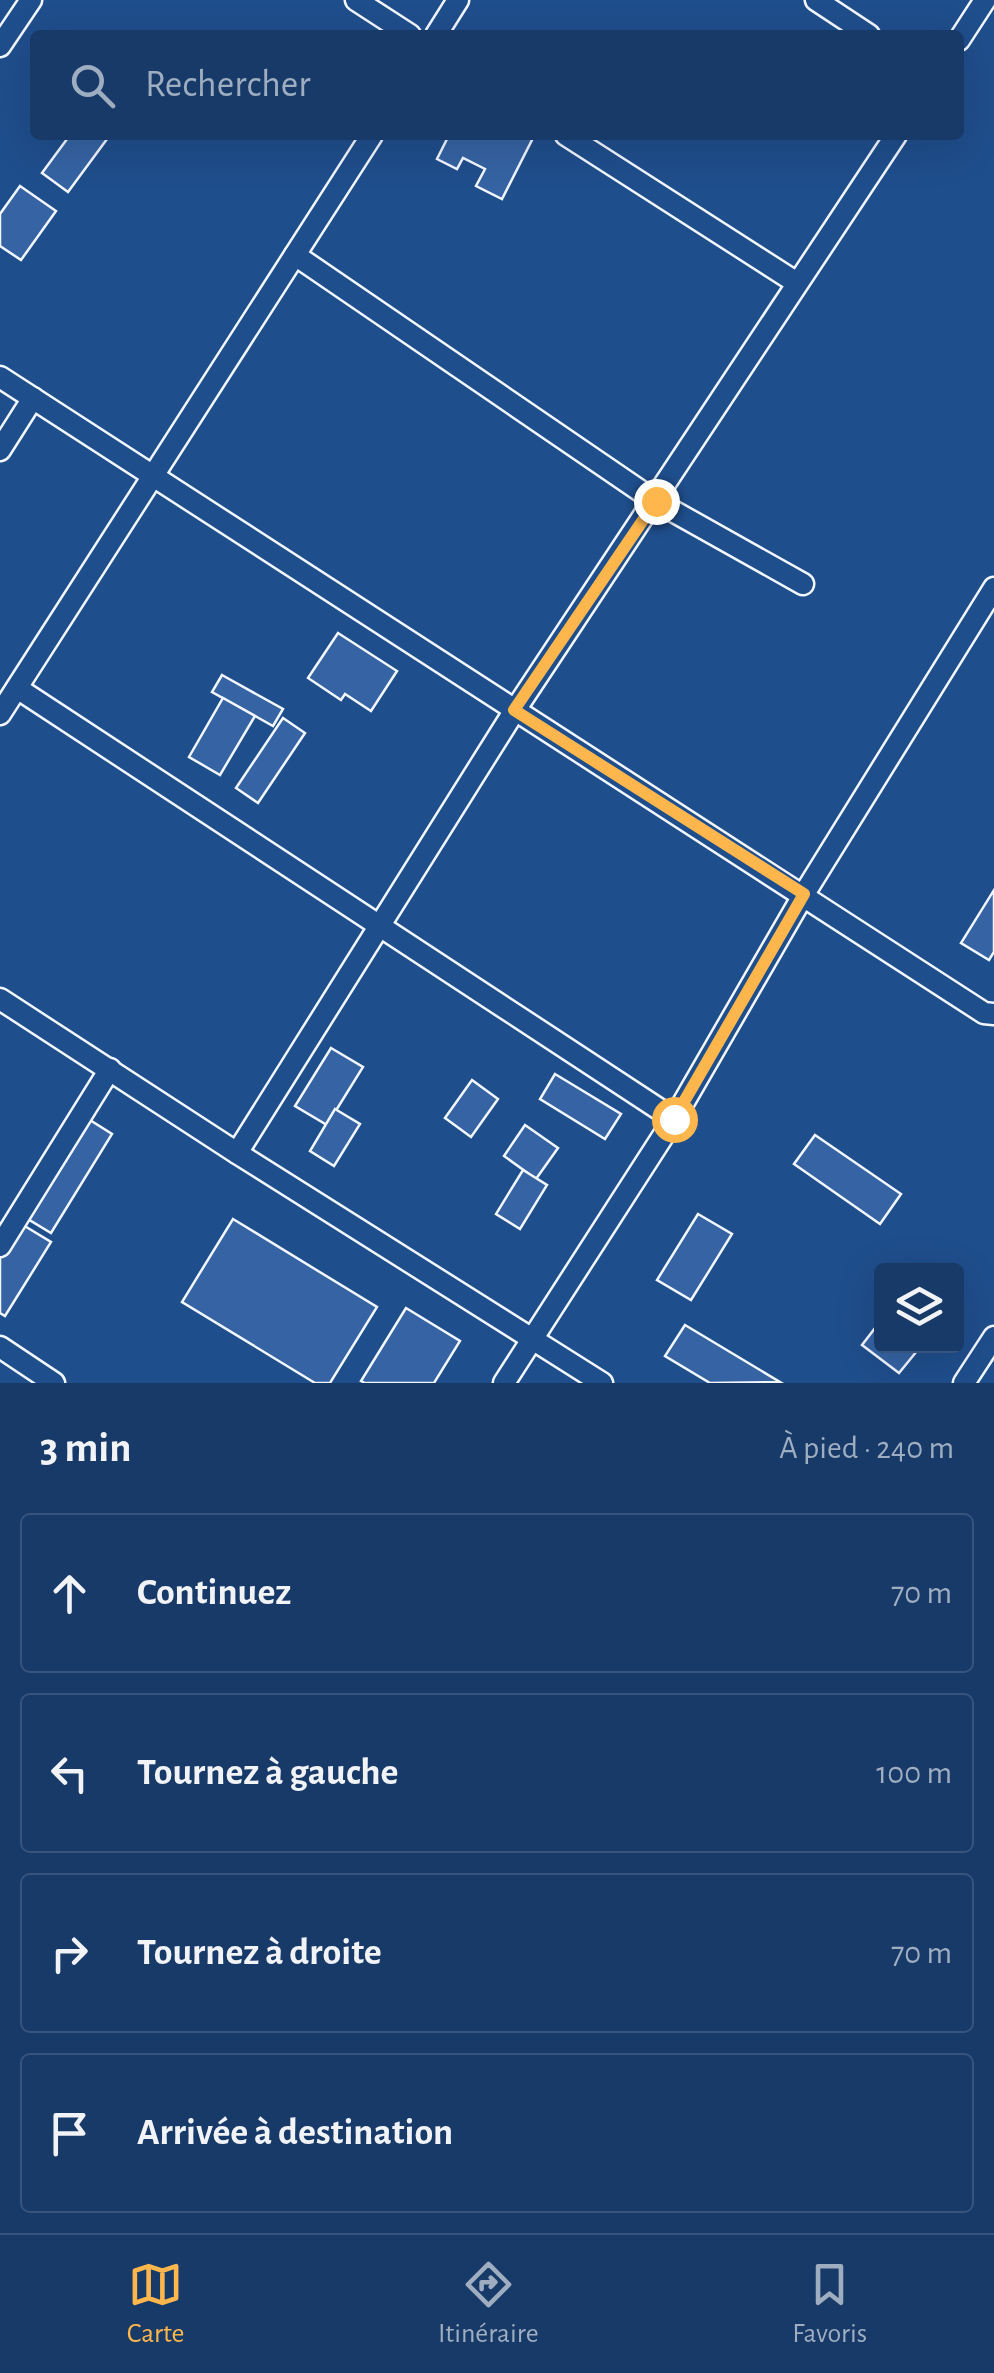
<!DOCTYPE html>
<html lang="fr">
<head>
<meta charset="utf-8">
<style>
	:root { --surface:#173a69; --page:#20416f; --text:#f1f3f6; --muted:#9eadc0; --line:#36547d; --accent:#ffb74d }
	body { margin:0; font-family:"Alegreya Sans",sans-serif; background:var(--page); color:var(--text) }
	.controls { position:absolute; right:30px; bottom:30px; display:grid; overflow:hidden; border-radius:10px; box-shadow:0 10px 40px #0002 }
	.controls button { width:90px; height:90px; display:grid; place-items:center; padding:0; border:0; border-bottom:2px solid var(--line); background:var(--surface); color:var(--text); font:50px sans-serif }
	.stop { position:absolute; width:30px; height:30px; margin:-22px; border:8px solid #ffb74d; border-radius:50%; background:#fff }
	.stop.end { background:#ffb74d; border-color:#fff; box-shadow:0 2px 10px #0008 }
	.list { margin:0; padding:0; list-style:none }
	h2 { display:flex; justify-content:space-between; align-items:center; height:130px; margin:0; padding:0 40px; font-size:42px }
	h2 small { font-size:32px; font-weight:400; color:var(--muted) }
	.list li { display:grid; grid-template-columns:65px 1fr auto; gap:30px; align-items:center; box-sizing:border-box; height:160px; margin:0 20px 20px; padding:0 20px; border:2px solid var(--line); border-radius:10px }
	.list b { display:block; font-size:38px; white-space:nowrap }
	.list em { font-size:32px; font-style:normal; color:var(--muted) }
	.icon { flex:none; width:55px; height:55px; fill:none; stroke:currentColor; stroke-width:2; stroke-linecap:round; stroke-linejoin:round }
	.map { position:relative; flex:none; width:994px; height:1383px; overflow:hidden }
	.search { position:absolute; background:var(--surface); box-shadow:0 10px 40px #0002; left:30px; right:30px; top:30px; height:110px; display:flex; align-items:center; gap:25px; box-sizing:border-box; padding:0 35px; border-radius:10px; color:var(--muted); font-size:38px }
	.sheet { height:850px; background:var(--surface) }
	nav { display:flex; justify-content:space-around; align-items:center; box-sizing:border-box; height:140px; border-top:2px solid var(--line); background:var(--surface); font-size:28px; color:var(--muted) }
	nav a { display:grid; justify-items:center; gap:5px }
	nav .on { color:var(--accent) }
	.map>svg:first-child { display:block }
	.building { fill:#3563a3; stroke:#f2f6ff; stroke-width:2.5 }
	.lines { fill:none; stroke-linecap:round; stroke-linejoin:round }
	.street-casing { stroke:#f2f6ff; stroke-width:25 }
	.street { stroke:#1f4e8c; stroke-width:20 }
	.route { stroke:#ffb74d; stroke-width:12 }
</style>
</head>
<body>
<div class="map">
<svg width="994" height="1383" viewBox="0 0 994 1383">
	<rect width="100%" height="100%" fill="#1f4e8c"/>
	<g class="building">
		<path d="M 70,135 L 110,135 L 68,192 L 42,173 Z"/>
		<path d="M 449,135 L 532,135 L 534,136 L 502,199 L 476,186 L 485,169 L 463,158 L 457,169 L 437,159 Z"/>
		<path d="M 20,186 L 56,211 L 21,260 L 0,246 L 0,214 Z"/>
		<path d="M 338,633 L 397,671 L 371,711 L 345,694 L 341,700 L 308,678 Z"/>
		<path d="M 222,675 L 283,709 L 273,726 L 212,692 Z"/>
		<path d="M 223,698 L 255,716 L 220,775 L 189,757 Z"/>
		<path d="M 283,718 L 305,733 L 258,803 L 236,788 Z"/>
		<path d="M 994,890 L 994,952 L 989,960 L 961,943 Z"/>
		<path d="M 331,1048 L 363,1067 L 327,1125 L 295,1106 Z"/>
		<path d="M 555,1074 L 621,1114 L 605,1139 L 540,1099 Z"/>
		<path d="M 472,1080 L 498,1099 L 471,1137 L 445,1118 Z"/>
		<path d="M 335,1109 L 360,1124 L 334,1166 L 310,1151 Z"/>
		<path d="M 74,1110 L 112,1134 L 51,1233 L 13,1210 Z"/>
		<path d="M 525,1125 L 558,1148 L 536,1179 L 504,1156 Z"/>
		<path d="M 815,1135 L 901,1194 L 880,1224 L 794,1164 Z"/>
		<path d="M 523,1170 L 547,1185 L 520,1229 L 496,1214 Z"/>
		<path d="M 698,1214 L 732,1234 L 691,1300 L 657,1280 Z"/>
		<path d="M 233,1219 L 377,1307 L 330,1383 L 315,1383 L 182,1302 Z"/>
		<path d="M 18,1222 L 51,1242 L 5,1316 L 0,1313 L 0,1251 Z"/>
		<path d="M 406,1308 L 460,1341 L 434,1383 L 365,1383 L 361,1381 Z"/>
		<path d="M 882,1319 L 882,1346 L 921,1346 L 899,1373 L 862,1345 Z"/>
		<path d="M 685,1325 L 780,1382 L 710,1383 L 665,1356 Z"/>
	</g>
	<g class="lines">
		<defs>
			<g id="street">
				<path d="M 356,0 L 410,35"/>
				<path d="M 816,0 L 869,35"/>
				<path d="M 436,35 L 458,0"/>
				<path d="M 959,40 L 985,0"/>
				<path d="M 0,46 L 31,0"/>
				<path d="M 566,135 L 797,283"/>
				<path d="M 295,255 L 655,501 L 803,584"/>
				<path d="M 0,377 L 984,1013 L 994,1014"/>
				<path d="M 0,450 L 33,398"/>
				<path d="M 17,688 L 674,1119"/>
				<path d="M 0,714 L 372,135"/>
				<path d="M 0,999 L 237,1153 L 602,1383"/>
				<path d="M 237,1153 L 515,710 L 896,135"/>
				<path d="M 0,1246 L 110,1069"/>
				<path d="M 0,1347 L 54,1383"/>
				<path d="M 504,1383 L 674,1119 L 804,894 L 994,588"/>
				<path d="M 964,1383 L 994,1337"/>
			</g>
		</defs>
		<use href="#street" class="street-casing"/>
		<use href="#street" class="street"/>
	</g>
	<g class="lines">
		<path class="route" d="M 656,501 L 514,710 L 804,894 L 674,1119"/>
	</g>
</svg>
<div class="controls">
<button><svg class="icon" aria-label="layers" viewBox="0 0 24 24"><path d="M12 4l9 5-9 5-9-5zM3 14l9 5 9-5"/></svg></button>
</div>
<div class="stop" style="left:674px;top:1119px"></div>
<div class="stop end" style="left:656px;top:501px"></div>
<div class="search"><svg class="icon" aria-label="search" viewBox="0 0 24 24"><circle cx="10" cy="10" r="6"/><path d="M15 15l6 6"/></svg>Rechercher</div>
</div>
<section class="sheet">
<h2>3 min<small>À pied · 240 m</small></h2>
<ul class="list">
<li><svg class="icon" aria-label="ahead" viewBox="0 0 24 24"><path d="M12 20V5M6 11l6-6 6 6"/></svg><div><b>Continuez</b></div><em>70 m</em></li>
<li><svg class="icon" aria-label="left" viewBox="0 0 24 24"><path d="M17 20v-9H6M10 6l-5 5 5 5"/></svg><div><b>Tournez à gauche</b></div><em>100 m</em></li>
<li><svg class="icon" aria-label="right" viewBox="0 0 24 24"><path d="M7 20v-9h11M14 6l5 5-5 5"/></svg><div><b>Tournez à droite</b></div><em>70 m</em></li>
<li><svg class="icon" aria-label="arrive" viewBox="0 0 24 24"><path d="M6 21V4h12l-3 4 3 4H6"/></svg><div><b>Arrivée à destination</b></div></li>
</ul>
</section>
<nav>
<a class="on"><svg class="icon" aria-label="map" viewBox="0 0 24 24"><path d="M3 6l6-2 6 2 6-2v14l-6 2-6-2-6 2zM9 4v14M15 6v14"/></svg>Carte</a>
<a><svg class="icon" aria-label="directions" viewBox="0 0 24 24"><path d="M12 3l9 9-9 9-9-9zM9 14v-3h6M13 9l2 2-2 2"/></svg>Itinéraire</a>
<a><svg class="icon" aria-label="saved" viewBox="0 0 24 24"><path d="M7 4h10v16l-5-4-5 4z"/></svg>Favoris</a>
</nav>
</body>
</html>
